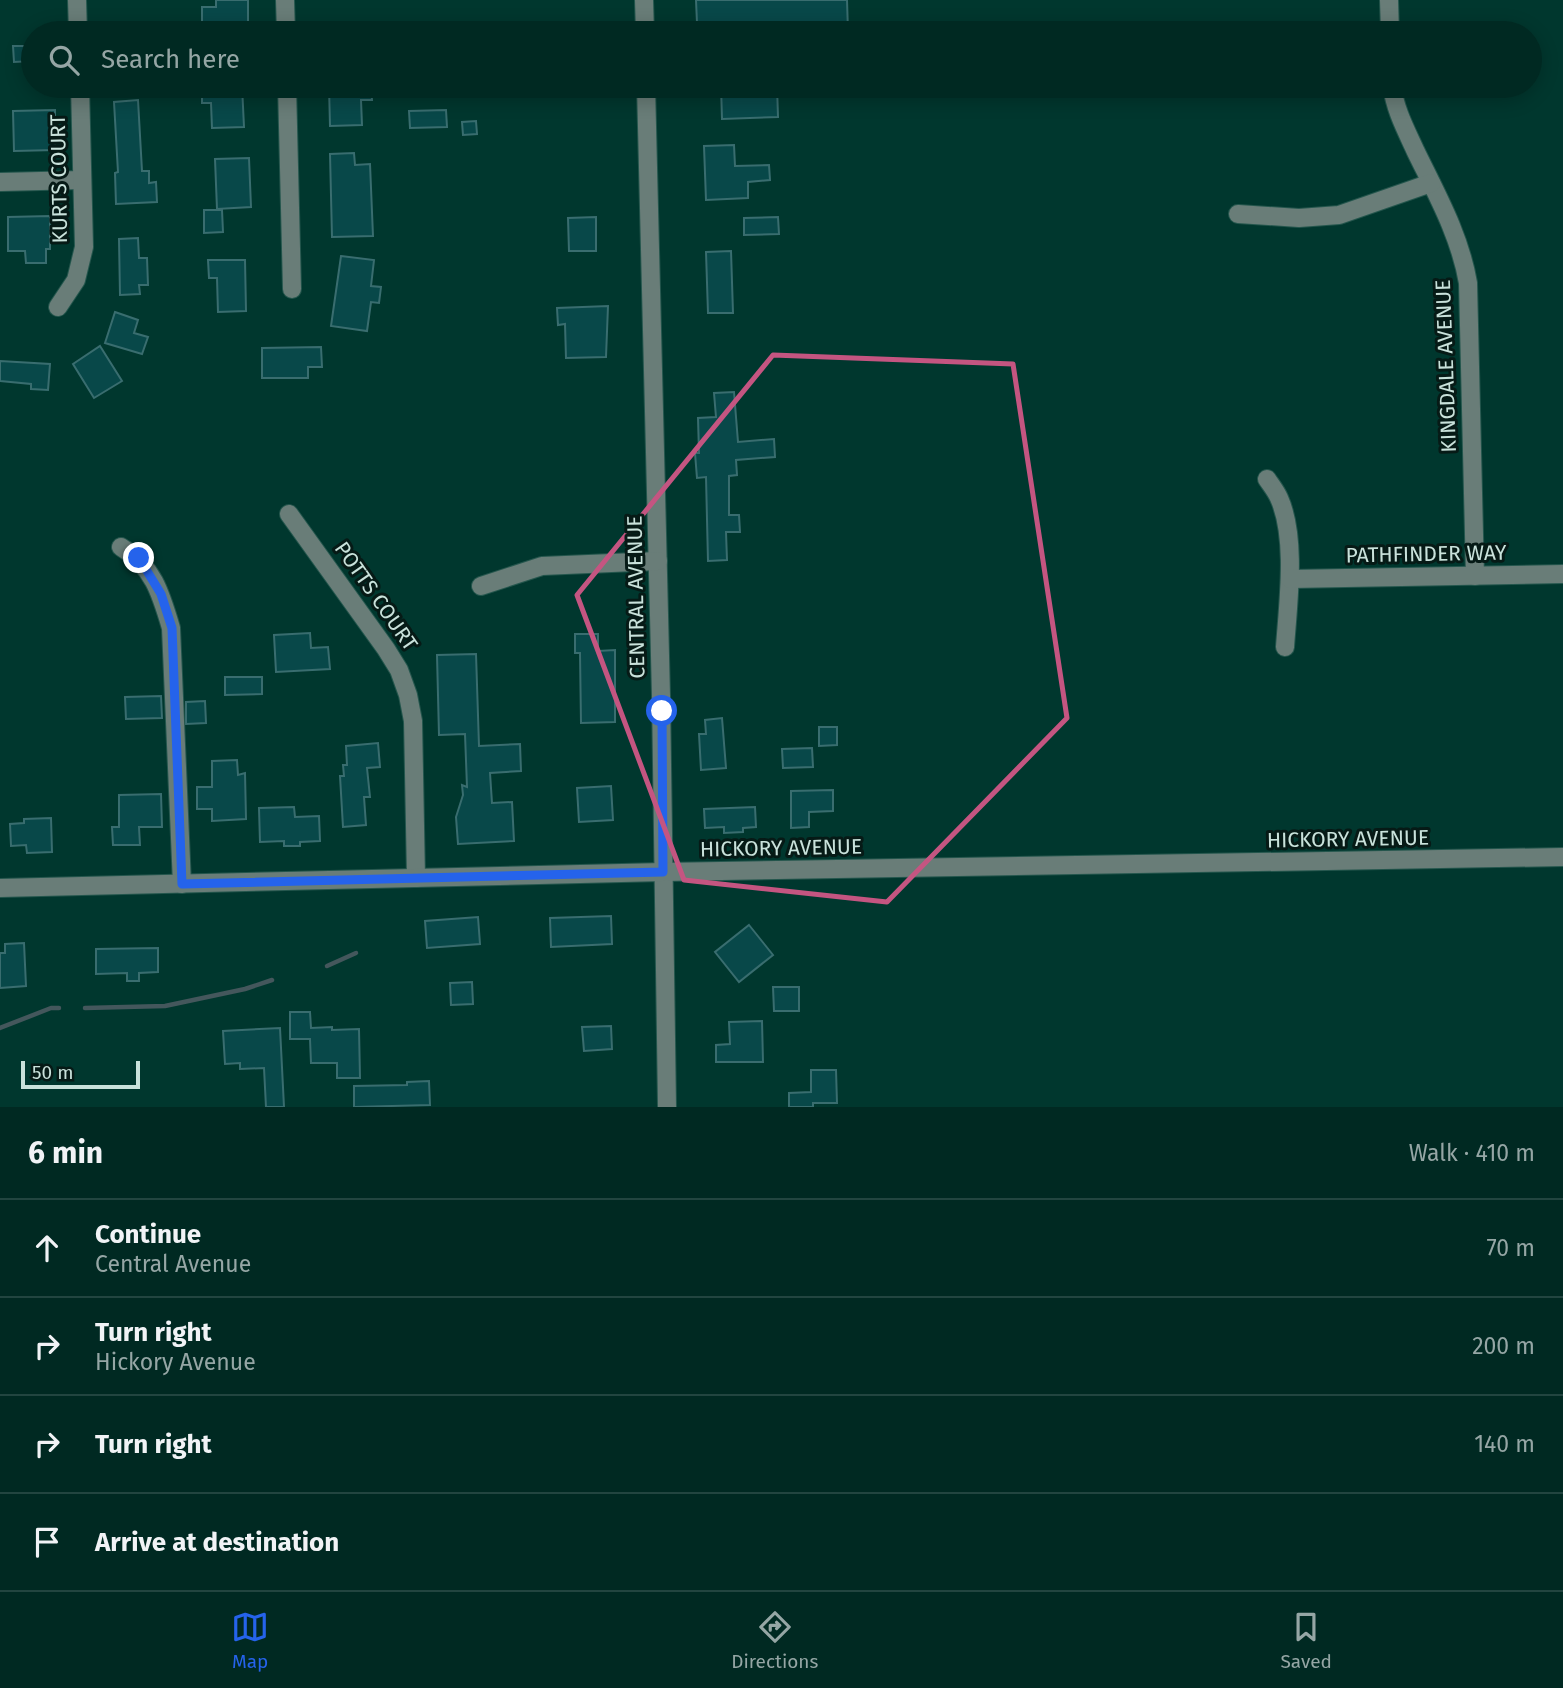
<!DOCTYPE html>
<html lang="en">
<head>
<meta charset="utf-8">
<style>
	:root { --surface:#002922; --page:#0a312a; --text:#f1f3f6; --muted:#95a6a5; --line:#224540; --accent:#2563eb }
	body { margin:0; font-family:"Fira Sans",sans-serif; background:var(--page); color:var(--text) }
	.scale { position:absolute; left:21px; bottom:18px; width:119px; box-sizing:border-box; padding-left:7px; border:4px solid #c9e2db; border-top:0; font-size:19px; line-height:24px; white-space:nowrap; color:#c9e2db; -webkit-text-stroke:5px #061a16; paint-order:stroke }
	.stop { position:absolute; width:21px; height:21px; margin:-16px; border:5px solid #2563eb; border-radius:50%; background:#fff }
	.stop.end { background:#2563eb; border-color:#fff; box-shadow:0 2px 7px #0008 }
	.list { margin:0; padding:0; list-style:none }
	h2 { display:flex; justify-content:space-between; align-items:center; height:91px; margin:0; padding:0 28px; font-size:30px }
	h2 small { font-size:23px; font-weight:400; color:var(--muted) }
	.list li { display:grid; grid-template-columns:46px 1fr auto; gap:21px; align-items:center; box-sizing:border-box; height:98px; padding:0 28px; border-top:2px solid var(--line) }
	.list b { display:block; font-size:26px; white-space:nowrap }
	.list p { margin:0; font-size:23px; white-space:nowrap; color:var(--muted) }
	.list em { font-size:23px; font-style:normal; color:var(--muted) }
	.icon { flex:none; width:38px; height:38px; fill:none; stroke:currentColor; stroke-width:2; stroke-linecap:round; stroke-linejoin:round }
	.map { position:relative; flex:none; width:1563px; height:1107px; overflow:hidden }
	.search { position:absolute; background:var(--surface); box-shadow:0 4px 18px #0003; left:21px; right:21px; top:21px; height:77px; display:flex; align-items:center; gap:18px; box-sizing:border-box; padding:0 24px; border-radius:38px; color:var(--muted); font-size:26px }
	.sheet { height:483px; background:var(--surface) }
	nav { display:flex; justify-content:space-around; align-items:center; box-sizing:border-box; height:98px; border-top:2px solid var(--line); background:var(--surface); font-size:19px; color:var(--muted) }
	nav a { display:grid; justify-items:center; gap:4px }
	nav .on { color:var(--accent) }
	.map>svg:first-child { display:block }
	.lines { fill:none; stroke-linecap:round; stroke-linejoin:round }
	.stream { stroke:#44575c; stroke-width:4.5 }
	.building { fill:#084849; stroke:#396d6f; stroke-width:2 }
	.minor-casing { stroke:#24564d; stroke-width:20 }
	.minor { stroke:#697d78; stroke-width:18 }
	.route { stroke:#2563eb; stroke-width:9 }
	.marked { fill:none; stroke:#c45581; stroke-width:5; stroke-linejoin:round }
	.labels { text-anchor:middle; stroke-width:6; stroke-linejoin:round; paint-order:stroke }
	.street-label { font-size:21px; fill:#c9e2db; stroke:#061a16 }
</style>
</head>
<body>
<div class="map">
<svg width="1563" height="1107" viewBox="0 0 1563 1107">
	<rect width="100%" height="100%" fill="#00372e"/>
	<g class="lines">
		<g class="stream">
			<path d="M 327,966 L 356,953"/>
			<path d="M 85,1008 L 165,1006 L 245,989 L 272,980"/>
			<path d="M 0,1028 L 51,1008 L 59,1008"/>
		</g>
	</g>
	<g class="building">
		<path d="M 216,0 L 248,0 L 248,30 L 202,31 L 202,7 L 216,7 Z"/>
		<path d="M 696,0 L 847,0 L 848,32 L 720,33 L 719,22 L 697,23 Z"/>
		<path d="M 13,46 L 33,46 L 33,61 L 14,62 Z"/>
		<path d="M 202,86 L 242,86 L 244,127 L 212,128 L 211,103 L 202,103 Z"/>
		<path d="M 329,86 L 371,86 L 372,100 L 361,100 L 362,125 L 330,126 Z"/>
		<path d="M 721,86 L 777,86 L 778,117 L 722,119 Z"/>
		<path d="M 138,100 L 142,171 L 149,171 L 149,183 L 156,182 L 157,202 L 116,204 L 115,173 L 118,172 L 114,102 Z"/>
		<path d="M 55,110 L 55,150 L 14,151 L 13,111 Z"/>
		<path d="M 446,110 L 447,127 L 410,128 L 409,111 Z"/>
		<path d="M 476,121 L 477,134 L 463,135 L 462,122 Z"/>
		<path d="M 734,145 L 735,166 L 769,165 L 770,180 L 748,182 L 748,198 L 706,200 L 704,146 Z"/>
		<path d="M 354,153 L 355,165 L 370,164 L 373,236 L 332,237 L 330,154 Z"/>
		<path d="M 249,158 L 251,207 L 217,209 L 215,159 Z"/>
		<path d="M 204,210 L 222,210 L 223,232 L 204,233 Z"/>
		<path d="M 50,216 L 50,249 L 46,249 L 46,263 L 26,263 L 25,251 L 8,251 L 8,217 Z"/>
		<path d="M 596,217 L 596,251 L 569,251 L 568,218 Z"/>
		<path d="M 778,217 L 779,234 L 744,235 L 744,218 Z"/>
		<path d="M 138,238 L 139,258 L 147,258 L 148,285 L 139,285 L 140,294 L 120,295 L 119,239 Z"/>
		<path d="M 731,251 L 733,313 L 708,313 L 706,252 Z"/>
		<path d="M 341,256 L 374,260 L 371,286 L 381,287 L 379,303 L 371,302 L 367,331 L 331,326 Z"/>
		<path d="M 208,260 L 245,260 L 246,311 L 218,312 L 217,278 L 209,278 Z"/>
		<path d="M 608,306 L 606,357 L 566,358 L 565,324 L 558,325 L 557,308 Z"/>
		<path d="M 115,312 L 138,320 L 134,333 L 148,337 L 142,354 L 105,343 Z"/>
		<path d="M 100,346 L 122,381 L 94,398 L 73,364 Z"/>
		<path d="M 321,347 L 322,367 L 308,367 L 308,378 L 262,378 L 262,348 Z"/>
		<path d="M 0,361 L 50,364 L 48,390 L 31,389 L 31,384 L 0,381 Z"/>
		<path d="M 734,392 L 738,442 L 774,439 L 775,457 L 736,460 L 737,475 L 729,476 L 729,515 L 739,515 L 740,532 L 726,532 L 727,560 L 708,561 L 706,477 L 697,478 L 695,453 L 699,453 L 698,418 L 716,417 L 714,393 Z"/>
		<path d="M 310,633 L 311,648 L 328,647 L 330,669 L 276,672 L 274,635 Z"/>
		<path d="M 575,634 L 598,634 L 598,651 L 615,650 L 615,722 L 581,723 L 580,653 L 575,653 Z"/>
		<path d="M 476,654 L 479,746 L 520,744 L 521,771 L 490,773 L 492,803 L 512,802 L 514,841 L 458,844 L 456,817 L 463,795 L 462,785 L 467,787 L 465,734 L 439,735 L 437,655 Z"/>
		<path d="M 225,677 L 262,677 L 262,694 L 225,695 Z"/>
		<path d="M 161,696 L 162,718 L 126,719 L 125,697 Z"/>
		<path d="M 205,701 L 206,723 L 186,724 L 186,702 Z"/>
		<path d="M 722,718 L 726,768 L 701,770 L 699,734 L 706,734 L 705,720 Z"/>
		<path d="M 819,727 L 837,727 L 837,745 L 819,746 Z"/>
		<path d="M 378,743 L 380,767 L 367,768 L 370,797 L 364,797 L 366,825 L 343,827 L 340,776 L 344,776 L 343,765 L 347,765 L 346,746 Z"/>
		<path d="M 812,748 L 813,767 L 783,768 L 782,749 Z"/>
		<path d="M 237,760 L 238,775 L 245,773 L 246,819 L 212,821 L 212,809 L 197,809 L 197,787 L 212,787 L 212,761 Z"/>
		<path d="M 611,786 L 613,820 L 579,822 L 577,788 Z"/>
		<path d="M 833,790 L 833,811 L 809,812 L 809,827 L 791,828 L 791,791 Z"/>
		<path d="M 161,794 L 162,827 L 139,827 L 140,845 L 113,845 L 112,827 L 119,827 L 119,795 Z"/>
		<path d="M 294,807 L 295,817 L 319,816 L 320,841 L 300,842 L 300,846 L 284,846 L 284,841 L 260,842 L 259,808 Z"/>
		<path d="M 755,807 L 756,827 L 743,828 L 743,832 L 724,833 L 724,827 L 705,828 L 704,809 Z"/>
		<path d="M 51,818 L 52,852 L 27,853 L 26,845 L 11,846 L 10,824 L 24,823 L 24,819 Z"/>
		<path d="M 611,916 L 612,944 L 551,947 L 550,918 Z"/>
		<path d="M 478,917 L 480,944 L 427,948 L 425,921 Z"/>
		<path d="M 749,925 L 773,955 L 739,982 L 715,952 Z"/>
		<path d="M 24,943 L 26,986 L 0,988 L 0,953 L 5,953 L 5,944 Z"/>
		<path d="M 158,948 L 158,972 L 139,973 L 139,981 L 127,981 L 127,973 L 96,974 L 96,949 Z"/>
		<path d="M 472,982 L 473,1004 L 451,1005 L 450,983 Z"/>
		<path d="M 773,987 L 799,987 L 799,1011 L 774,1011 Z"/>
		<path d="M 290,1012 L 310,1012 L 311,1028 L 332,1027 L 332,1030 L 359,1029 L 360,1078 L 337,1078 L 337,1063 L 311,1063 L 310,1039 L 290,1039 Z"/>
		<path d="M 762,1021 L 763,1062 L 716,1062 L 716,1045 L 730,1044 L 729,1022 Z"/>
		<path d="M 611,1026 L 612,1049 L 584,1051 L 582,1027 Z"/>
		<path d="M 280,1028 L 284,1107 L 266,1107 L 264,1068 L 240,1069 L 240,1063 L 225,1064 L 223,1031 Z"/>
		<path d="M 811,1070 L 836,1070 L 837,1103 L 813,1103 L 813,1107 L 789,1107 L 789,1093 L 811,1092 Z"/>
		<path d="M 429,1081 L 430,1105 L 354,1107 L 354,1086 L 407,1085 L 407,1082 Z"/>
	</g>
	<g class="lines">
		<defs>
			<g id="minor">
				<path d="M 77,0 L 78,33"/>
				<path d="M 285,0 L 286,33"/>
				<path d="M 644,0 L 645,33"/>
				<path d="M 1389,0 L 1390,33"/>
				<path d="M 287,86 L 292,289"/>
				<path d="M 646,86 L 661,696 L 667,1107"/>
				<path d="M 1392,86 C 1395,110 1406,130 1416,152 C 1437,195 1460,236 1468,283 L 1475,576"/>
				<path d="M 0,182 L 82,180"/>
				<path d="M 1238,214 L 1299,218 L 1339,215 L 1431,183"/>
				<path d="M 58,307 L 76,280 L 84,247 L 80,86"/>
				<path d="M 1267,479 C 1271,485 1276,491 1279,498 C 1297,538 1288,604 1285,647"/>
				<path d="M 289,514 L 386,649 L 399,670 L 408,695 L 413,721 L 416,878"/>
				<path d="M 121,547 C 153,566 161,594 171,628 L 182,884"/>
				<path d="M 1290,579 L 1563,574"/>
				<path d="M 481,586 L 542,566 L 658,561"/>
				<path d="M 0,888 L 663,872 L 1563,857"/>
			</g>
		</defs>
		<use href="#minor" class="minor-casing"/>
		<use href="#minor" class="minor"/>
	</g>
	<g class="lines">
		<path class="route" d="M 139,558 L 161,594 L 172,628 L 182,884 L 663,872 L 662,711"/>
	</g>
	<path class="marked" d="M 773,355 L 1013,364 L 1067,718 L 887,902 L 684,880 L 577,595 Z"/>
	<g class="labels">
		<g class="street-label">
			<text transform="translate(59 179) rotate(-91)" y="7">KURTS COURT</text>
			<text transform="translate(1446 366) rotate(-92)" y="7">KINGDALE AVENUE</text>
			<text transform="translate(1426 554) rotate(-1)" y="7">PATHFINDER WAY</text>
			<text transform="translate(376 596) rotate(55)" y="7">POTTS COURT</text>
			<text transform="translate(636 597) rotate(-91)" y="7">CENTRAL AVENUE</text>
			<text transform="translate(1348 839) rotate(-1)" y="7">HICKORY AVENUE</text>
			<text transform="translate(781 848) rotate(-1)" y="7">HICKORY AVENUE</text>
		</g>
	</g>
</svg>
<div class="scale">50 m</div>
<div class="stop" style="left:662px;top:711px"></div>
<div class="stop end" style="left:139px;top:558px"></div>
<div class="search"><svg class="icon" aria-label="search" viewBox="0 0 24 24"><circle cx="10" cy="10" r="6"/><path d="M15 15l6 6"/></svg>Search here</div>
</div>
<section class="sheet">
<h2>6 min<small>Walk · 410 m</small></h2>
<ul class="list">
<li><svg class="icon" aria-label="ahead" viewBox="0 0 24 24"><path d="M12 20V5M6 11l6-6 6 6"/></svg><div><b>Continue</b><p>Central Avenue</p></div><em>70 m</em></li>
<li><svg class="icon" aria-label="right" viewBox="0 0 24 24"><path d="M7 20v-9h11M14 6l5 5-5 5"/></svg><div><b>Turn right</b><p>Hickory Avenue</p></div><em>200 m</em></li>
<li><svg class="icon" aria-label="right" viewBox="0 0 24 24"><path d="M7 20v-9h11M14 6l5 5-5 5"/></svg><div><b>Turn right</b></div><em>140 m</em></li>
<li><svg class="icon" aria-label="arrive" viewBox="0 0 24 24"><path d="M6 21V4h12l-3 4 3 4H6"/></svg><div><b>Arrive at destination</b></div></li>
</ul>
</section>
<nav>
<a class="on"><svg class="icon" aria-label="map" viewBox="0 0 24 24"><path d="M3 6l6-2 6 2 6-2v14l-6 2-6-2-6 2zM9 4v14M15 6v14"/></svg>Map</a>
<a><svg class="icon" aria-label="directions" viewBox="0 0 24 24"><path d="M12 3l9 9-9 9-9-9zM9 14v-3h6M13 9l2 2-2 2"/></svg>Directions</a>
<a><svg class="icon" aria-label="saved" viewBox="0 0 24 24"><path d="M7 4h10v16l-5-4-5 4z"/></svg>Saved</a>
</nav>
</body>
</html>
